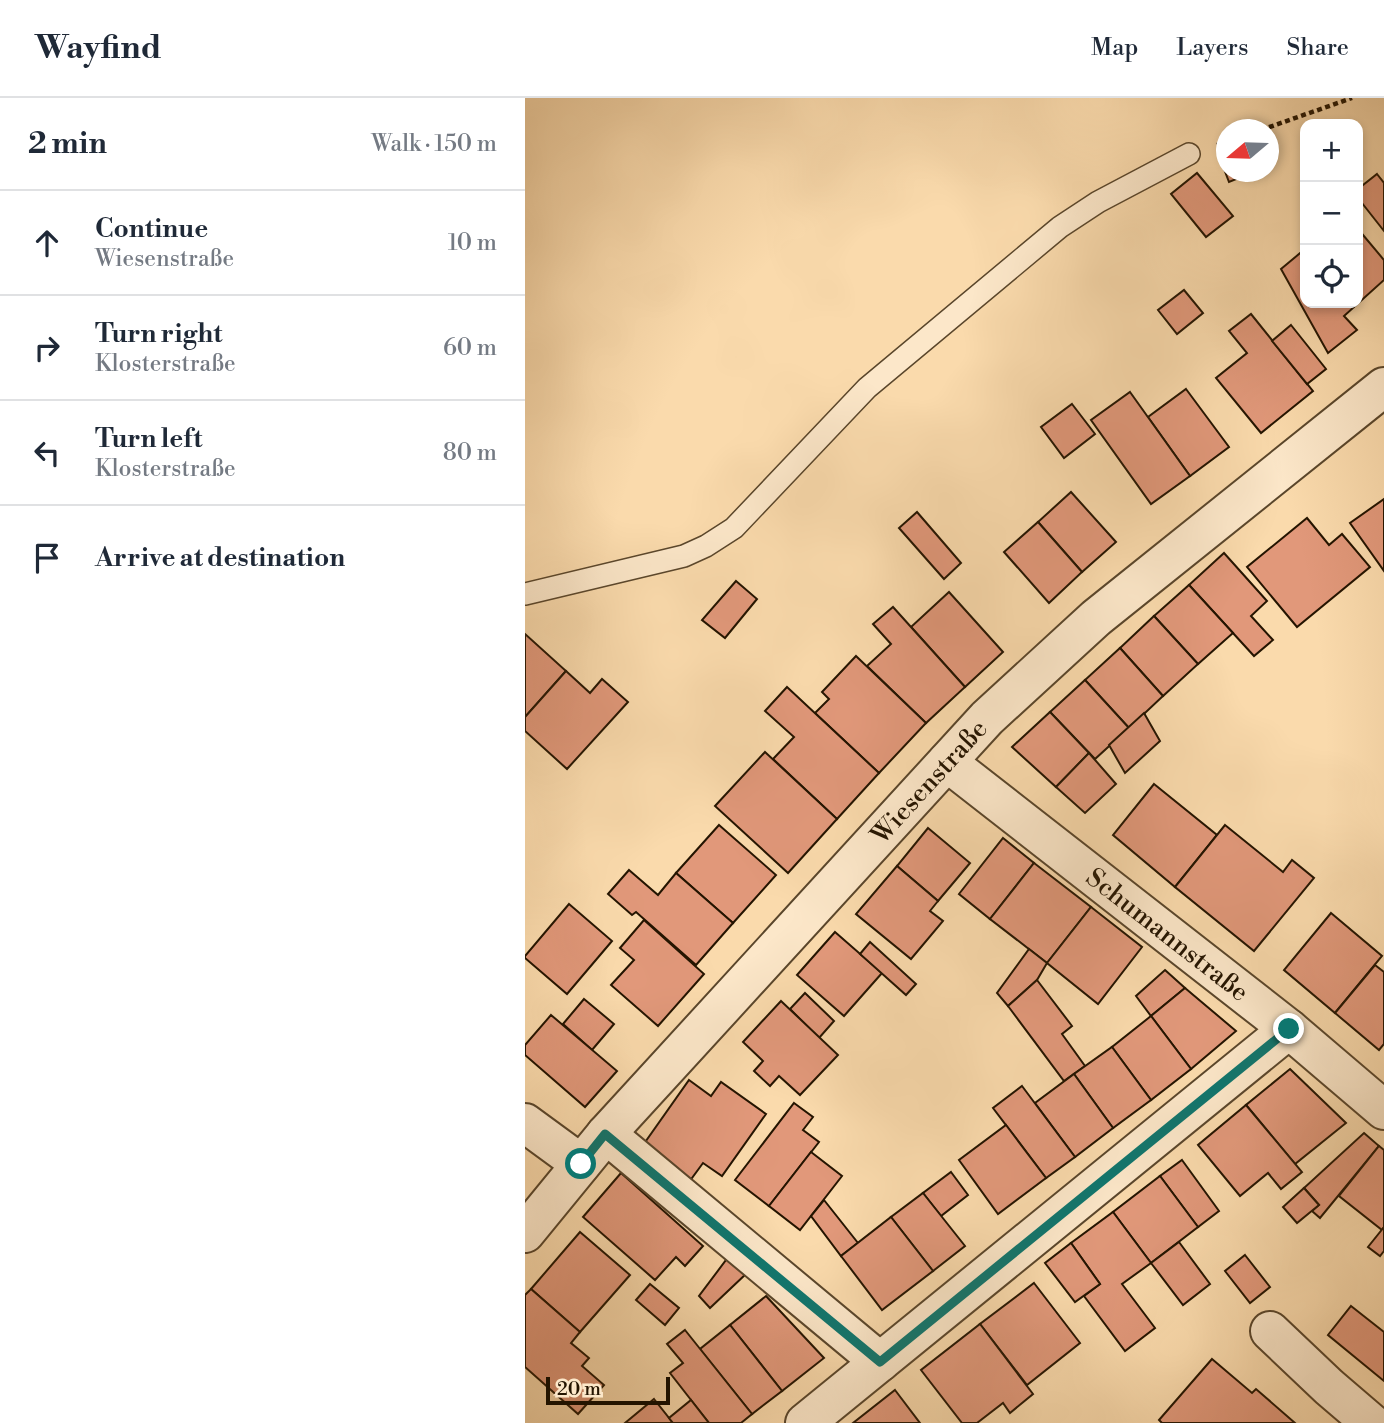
<!DOCTYPE html>
<html lang="en">
<head>
<meta charset="utf-8">
<style>
	:root { --surface:#fff; --page:#f2f2f3; --text:#1f2937; --muted:#747a83; --line:#e0e1e3 }
	body { margin:0; font-family:"Libre Bodoni",serif; background:var(--page); color:var(--text) }
	.controls { position:absolute; right:21px; top:21px; display:grid; overflow:hidden; border-radius:14px; box-shadow:0 4px 10px #0003 }
	.controls button { width:63px; height:63px; display:grid; place-items:center; padding:0; border:0; border-bottom:2px solid var(--line); background:var(--surface); color:var(--text); font:35px sans-serif }
	.compass { position:absolute; left:691px; top:21px; width:63px; height:63px; border-radius:50%; background:var(--surface); box-shadow:0 4px 10px #0003; rotate:251deg }
	.scale { position:absolute; left:21px; bottom:18px; width:124px; box-sizing:border-box; padding-left:7px; border:4px solid #241400; border-top:0; font-size:19px; line-height:24px; white-space:nowrap; color:#241400; -webkit-text-stroke:5px #fce7c9; paint-order:stroke }
	.stop { position:absolute; width:21px; height:21px; margin:-16px; border:5px solid #0f766e; border-radius:50%; background:#fff }
	.stop.end { background:#0f766e; border-color:#fff; box-shadow:0 2px 7px #0008 }
	.list { margin:0; padding:0; list-style:none }
	h2 { display:flex; justify-content:space-between; align-items:center; height:91px; margin:0; padding:0 28px; font-size:30px }
	h2 small { font-size:23px; font-weight:400; color:var(--muted) }
	.list li { display:grid; grid-template-columns:46px 1fr auto; gap:21px; align-items:center; box-sizing:border-box; height:105px; padding:0 28px; border-top:2px solid var(--line) }
	.list b { display:block; font-size:26px; white-space:nowrap }
	.list p { margin:0; font-size:23px; white-space:nowrap; color:var(--muted) }
	.list em { font-size:23px; font-style:normal; color:var(--muted) }
	.icon { flex:none; width:38px; height:38px; fill:none; stroke:currentColor; stroke-width:2; stroke-linecap:round; stroke-linejoin:round }
	.map { position:relative; flex:none; width:859px; height:1325px; overflow:hidden }
	header { display:flex; align-items:center; gap:42px; box-sizing:border-box; height:98px; padding:0 35px; background:var(--surface); border-bottom:2px solid var(--line) }
	header strong { font-size:33px }
	nav { display:flex; gap:38px; margin-inline-start:auto; font-size:24px }
	main { display:flex }
	aside { flex:1; background:var(--surface) }
	.map>svg:first-child { display:block }
	.building { fill:#e1987a; stroke:#241400; stroke-width:2 }
	.lines { fill:none; stroke-linecap:round; stroke-linejoin:round }
	.lane-casing { stroke:#5a462b; stroke-width:24 }
	.street-casing { stroke:#5a462b; stroke-width:42 }
	.path { stroke:#241400; stroke-width:4.5; stroke-dasharray:5 3.5; stroke-linecap:butt }
	.lane { stroke:#fce7c9; stroke-width:21 }
	.street { stroke:#fce7c9; stroke-width:38 }
	.route { stroke:#0f766e; stroke-width:9 }
	.labels { text-anchor:middle; stroke-width:6; stroke-linejoin:round; paint-order:stroke }
	.street-label { font-size:26px; fill:#241400; stroke:#fce7c9 }
</style>
</head>
<body>
<header>
<strong>Wayfind</strong>
<nav><a>Map</a><a>Layers</a><a>Share</a></nav>
</header>
<main>
<aside>
<h2>2 min<small>Walk · 150 m</small></h2>
<ul class="list">
<li><svg class="icon" aria-label="ahead" viewBox="0 0 24 24"><path d="M12 20V5M6 11l6-6 6 6"/></svg><div><b>Continue</b><p>Wiesenstraße</p></div><em>10 m</em></li>
<li><svg class="icon" aria-label="right" viewBox="0 0 24 24"><path d="M7 20v-9h11M14 6l5 5-5 5"/></svg><div><b>Turn right</b><p>Klosterstraße</p></div><em>60 m</em></li>
<li><svg class="icon" aria-label="left" viewBox="0 0 24 24"><path d="M17 20v-9H6M10 6l-5 5 5 5"/></svg><div><b>Turn left</b><p>Klosterstraße</p></div><em>80 m</em></li>
<li><svg class="icon" aria-label="arrive" viewBox="0 0 24 24"><path d="M6 21V4h12l-3 4 3 4H6"/></svg><div><b>Arrive at destination</b></div></li>
</ul>
</aside>
<div class="map">
<svg width="859" height="1325" viewBox="0 0 859 1325">
	<rect width="100%" height="100%" fill="#fadaac"/>
	<filter id="stains"><feTurbulence type="fractalNoise" baseFrequency=".00286" numOctaves="4"/><feColorMatrix values="0 0 0 0 .2 0 0 0 0 .09 0 0 0 0 .02 0 0 0 .5 -.17"/></filter>
	<radialGradient id="worn" r=".72"><stop offset=".6" stop-color="#630" stop-opacity="0"/><stop offset="1" stop-color="#630" stop-opacity=".3"/></radialGradient>
	<g class="building">
		<path d="M 702,62 L 702,74 L 726,74 L 726,75 L 704,84 L 696,63 Z"/>
		<path d="M 672,75 L 708,118 L 681,139 L 646,96 Z"/>
		<path d="M 852,76 L 859,85 L 859,133 L 833,100 L 833,91 Z"/>
		<path d="M 833,131 L 859,162 L 859,182 L 819,218 L 832,232 L 803,255 L 756,171 L 780,151 L 780,205 L 833,205 Z"/>
		<path d="M 659,192 L 678,215 L 652,236 L 633,212 Z"/>
		<path d="M 726,216 L 788,293 L 736,335 L 691,280 L 722,255 L 704,233 Z"/>
		<path d="M 766,227 L 801,271 L 782,286 L 747,243 Z"/>
		<path d="M 661,291 L 704,349 L 665,378 L 623,319 Z"/>
		<path d="M 605,294 L 665,378 L 626,406 L 566,322 Z"/>
		<path d="M 547,306 L 570,336 L 539,360 L 516,329 Z"/>
		<path d="M 546,394 L 591,444 L 557,474 L 513,424 Z"/>
		<path d="M 859,401 L 859,473 L 825,425 Z"/>
		<path d="M 392,414 L 436,465 L 419,481 L 374,430 Z"/>
		<path d="M 782,420 L 804,447 L 817,436 L 845,469 L 772,529 L 722,469 Z"/>
		<path d="M 513,424 L 557,474 L 524,505 L 479,454 Z"/>
		<path d="M 699,455 L 742,503 L 726,518 L 748,542 L 729,558 L 664,487 Z"/>
		<path d="M 211,483 L 232,501 L 200,540 L 177,522 Z"/>
		<path d="M 664,487 L 708,535 L 673,566 L 629,518 Z"/>
		<path d="M 424,494 L 478,554 L 440,589 L 386,529 Z"/>
		<path d="M 368,509 L 440,589 L 401,625 L 342,568 L 366,546 L 348,526 Z"/>
		<path d="M 629,518 L 673,566 L 638,598 L 595,550 Z"/>
		<path d="M 0,536 L 41,573 L 0,619 Z"/>
		<path d="M 595,550 L 638,598 L 604,630 L 560,582 Z"/>
		<path d="M 331,558 L 401,625 L 354,675 L 290,615 L 304,601 L 297,594 Z"/>
		<path d="M 41,573 L 65,595 L 77,581 L 103,604 L 42,671 L 0,633 L 0,619 Z"/>
		<path d="M 560,582 L 604,630 L 570,661 L 525,614 Z"/>
		<path d="M 262,589 L 354,675 L 312,721 L 248,661 L 269,639 L 240,613 Z"/>
		<path d="M 525,614 L 564,655 L 531,689 L 487,649 Z"/>
		<path d="M 619,615 L 635,643 L 600,675 L 584,647 Z"/>
		<path d="M 240,654 L 312,721 L 263,775 L 190,708 Z"/>
		<path d="M 564,655 L 591,686 L 560,715 L 531,689 Z"/>
		<path d="M 629,686 L 692,737 L 650,789 L 588,737 Z"/>
		<path d="M 194,727 L 251,777 L 208,825 L 151,775 Z"/>
		<path d="M 700,727 L 758,774 L 767,762 L 789,780 L 729,853 L 650,789 Z"/>
		<path d="M 403,730 L 445,765 L 413,803 L 372,768 Z"/>
		<path d="M 478,740 L 509,765 L 465,821 L 434,796 Z"/>
		<path d="M 509,765 L 566,809 L 522,865 L 465,821 Z"/>
		<path d="M 372,768 L 413,803 L 405,813 L 418,823 L 386,861 L 331,816 Z"/>
		<path d="M 104,772 L 133,797 L 151,775 L 208,825 L 171,867 L 111,814 L 107,817 L 83,796 Z"/>
		<path d="M 44,806 L 87,843 L 42,896 L 0,860 L 0,858 Z"/>
		<path d="M 566,809 L 617,849 L 573,906 L 522,865 Z"/>
		<path d="M 806,815 L 857,858 L 810,915 L 759,872 Z"/>
		<path d="M 119,822 L 179,876 L 133,928 L 86,887 L 109,862 L 95,850 Z"/>
		<path d="M 310,834 L 357,875 L 319,918 L 272,877 Z"/>
		<path d="M 345,844 L 391,886 L 381,897 L 335,856 Z"/>
		<path d="M 504,851 L 522,865 L 512,882 L 483,908 L 472,895 Z"/>
		<path d="M 850,867 L 859,874 L 859,946 L 854,952 L 810,915 Z"/>
		<path d="M 640,872 L 660,890 L 626,918 L 611,898 Z"/>
		<path d="M 512,882 L 547,928 L 537,936 L 560,968 L 539,983 L 483,908 Z"/>
		<path d="M 660,890 L 711,933 L 666,971 L 626,918 Z"/>
		<path d="M 280,895 L 309,923 L 294,940 L 265,911 Z"/>
		<path d="M 59,901 L 89,926 L 67,952 L 38,926 Z"/>
		<path d="M 256,903 L 313,957 L 275,997 L 254,978 L 245,988 L 229,973 L 238,963 L 218,944 Z"/>
		<path d="M 26,917 L 92,973 L 60,1009 L 0,957 L 0,947 Z"/>
		<path d="M 626,918 L 666,971 L 626,1002 L 587,949 Z"/>
		<path d="M 587,949 L 626,1002 L 588,1030 L 549,976 Z"/>
		<path d="M 765,971 L 821,1025 L 770,1066 L 721,1007 Z"/>
		<path d="M 549,976 L 588,1030 L 550,1059 L 510,1005 Z"/>
		<path d="M 164,982 L 186,998 L 196,984 L 241,1016 L 197,1078 L 178,1065 L 164,1084 L 116,1050 Z"/>
		<path d="M 497,988 L 550,1059 L 521,1080 L 468,1010 Z"/>
		<path d="M 269,1005 L 288,1019 L 278,1032 L 294,1044 L 244,1108 L 210,1082 Z"/>
		<path d="M 721,1007 L 777,1074 L 756,1091 L 743,1075 L 715,1098 L 673,1047 Z"/>
		<path d="M 481,1027 L 521,1080 L 473,1116 L 434,1062 Z"/>
		<path d="M 839,1035 L 854,1048 L 795,1120 L 787,1113 L 794,1107 L 779,1090 Z"/>
		<path d="M 854,1048 L 859,1052 L 859,1129 L 857,1132 L 814,1098 Z"/>
		<path d="M 286,1054 L 317,1078 L 275,1132 L 244,1108 Z"/>
		<path d="M 657,1062 L 694,1113 L 673,1129 L 635,1078 Z"/>
		<path d="M 426,1074 L 443,1097 L 416,1118 L 398,1095 Z"/>
		<path d="M 96,1075 L 178,1148 L 160,1168 L 151,1159 L 130,1182 L 58,1119 Z"/>
		<path d="M 635,1078 L 673,1129 L 626,1165 L 588,1114 Z"/>
		<path d="M 779,1090 L 794,1107 L 772,1125 L 758,1109 Z"/>
		<path d="M 398,1095 L 440,1148 L 408,1173 L 366,1119 Z"/>
		<path d="M 299,1102 L 333,1145 L 316,1158 L 286,1118 Z"/>
		<path d="M 588,1114 L 626,1165 L 597,1186 L 630,1230 L 600,1253 L 559,1198 L 575,1186 L 546,1145 Z"/>
		<path d="M 366,1119 L 408,1173 L 357,1212 L 316,1158 Z"/>
		<path d="M 859,1129 L 859,1153 L 855,1158 L 843,1149 Z"/>
		<path d="M 55,1134 L 105,1177 L 55,1234 L 6,1191 Z"/>
		<path d="M 654,1144 L 685,1186 L 658,1207 L 626,1165 Z"/>
		<path d="M 546,1145 L 575,1186 L 550,1204 L 520,1165 Z"/>
		<path d="M 720,1157 L 745,1189 L 725,1205 L 700,1173 Z"/>
		<path d="M 204,1158 L 223,1174 L 185,1210 L 174,1198 Z"/>
		<path d="M 509,1185 L 555,1245 L 502,1287 L 455,1226 Z"/>
		<path d="M 125,1186 L 154,1210 L 140,1227 L 111,1202 Z"/>
		<path d="M 6,1191 L 55,1234 L 46,1245 L 64,1260 L 57,1268 L 79,1287 L 53,1316 L 0,1269 L 0,1197 Z"/>
		<path d="M 241,1198 L 299,1260 L 257,1293 L 205,1227 Z"/>
		<path d="M 826,1208 L 859,1234 L 859,1283 L 803,1237 Z"/>
		<path d="M 455,1226 L 508,1296 L 485,1315 L 478,1305 L 452,1325 L 437,1325 L 396,1272 Z"/>
		<path d="M 205,1227 L 257,1293 L 227,1316 L 175,1251 Z"/>
		<path d="M 160,1232 L 227,1316 L 216,1325 L 184,1325 L 145,1275 L 158,1265 L 142,1246 Z"/>
		<path d="M 687,1261 L 727,1295 L 731,1291 L 770,1325 L 637,1325 L 634,1322 Z"/>
		<path d="M 370,1292 L 395,1325 L 328,1325 Z"/>
		<path d="M 129,1301 L 148,1325 L 100,1325 Z"/>
		<path d="M 166,1302 L 184,1325 L 148,1325 L 144,1320 Z"/>
	</g>
	<g class="lines">
		<defs>
			<path id="lane" d="M 0,496 L 159,458 L 181,448 L 209,430 L 342,290 L 535,129 L 573,104 L 664,56"/>
			<g id="street">
				<path id="s1" d="M 422,664 L 764,931 L 859,1012"/>
				<path d="M 0,1025 L 56,1066"/>
				<path d="M 81,1036 L 355,1264"/>
				<path id="s2" d="M 0,1135 L 81,1036 L 462,620 L 571,520 L 859,289"/>
				<path d="M 745,1233 L 804,1289 L 846,1325"/>
				<path d="M 280,1325 L 764,931"/>
			</g>
		</defs>
		<use href="#lane" class="lane-casing"/>
		<use href="#street" class="street-casing"/>
		<g class="path">
			<path d="M 736,32 L 827,0"/>
			<path d="M 692,47 L 702,43"/>
		</g>
		<use href="#lane" class="lane"/>
		<use href="#street" class="street"/>
	</g>
	<g class="lines">
		<path class="route" d="M 56,1066 L 80,1036 L 355,1264 L 764,931"/>
	</g>
	<g class="labels">
		<g class="street-label">
			<text dy="9" stroke="none"><textPath href="#s2" startOffset="606">Wiesenstraße</textPath></text>
			<text dy="9" stroke="none"><textPath href="#s1" startOffset="280">Schumannstraße</textPath></text>
		</g>
	</g>
	<rect width="100%" height="100%" filter="url(#stains)"/>
	<rect width="100%" height="100%" fill="url(#worn)"/>
</svg>
<div class="controls">
<button>+</button>
<button>−</button>
<button><svg class="icon" aria-label="locate" viewBox="0 0 24 24"><circle cx="12" cy="12" r="6"/><path d="M12 2v4M12 18v4M2 12h4M18 12h4"/></svg></button>
</div>
<svg class="compass" viewBox="-18 -18 36 36"><path d="M0-13l5 13h-10z" fill="#e53935"/><path d="M0 13l5-13h-10z" fill="#747a83"/></svg>
<div class="scale">20 m</div>
<div class="stop" style="left:56px;top:1066px"></div>
<div class="stop end" style="left:764px;top:931px"></div>
</div>
</main>
</body>
</html>
